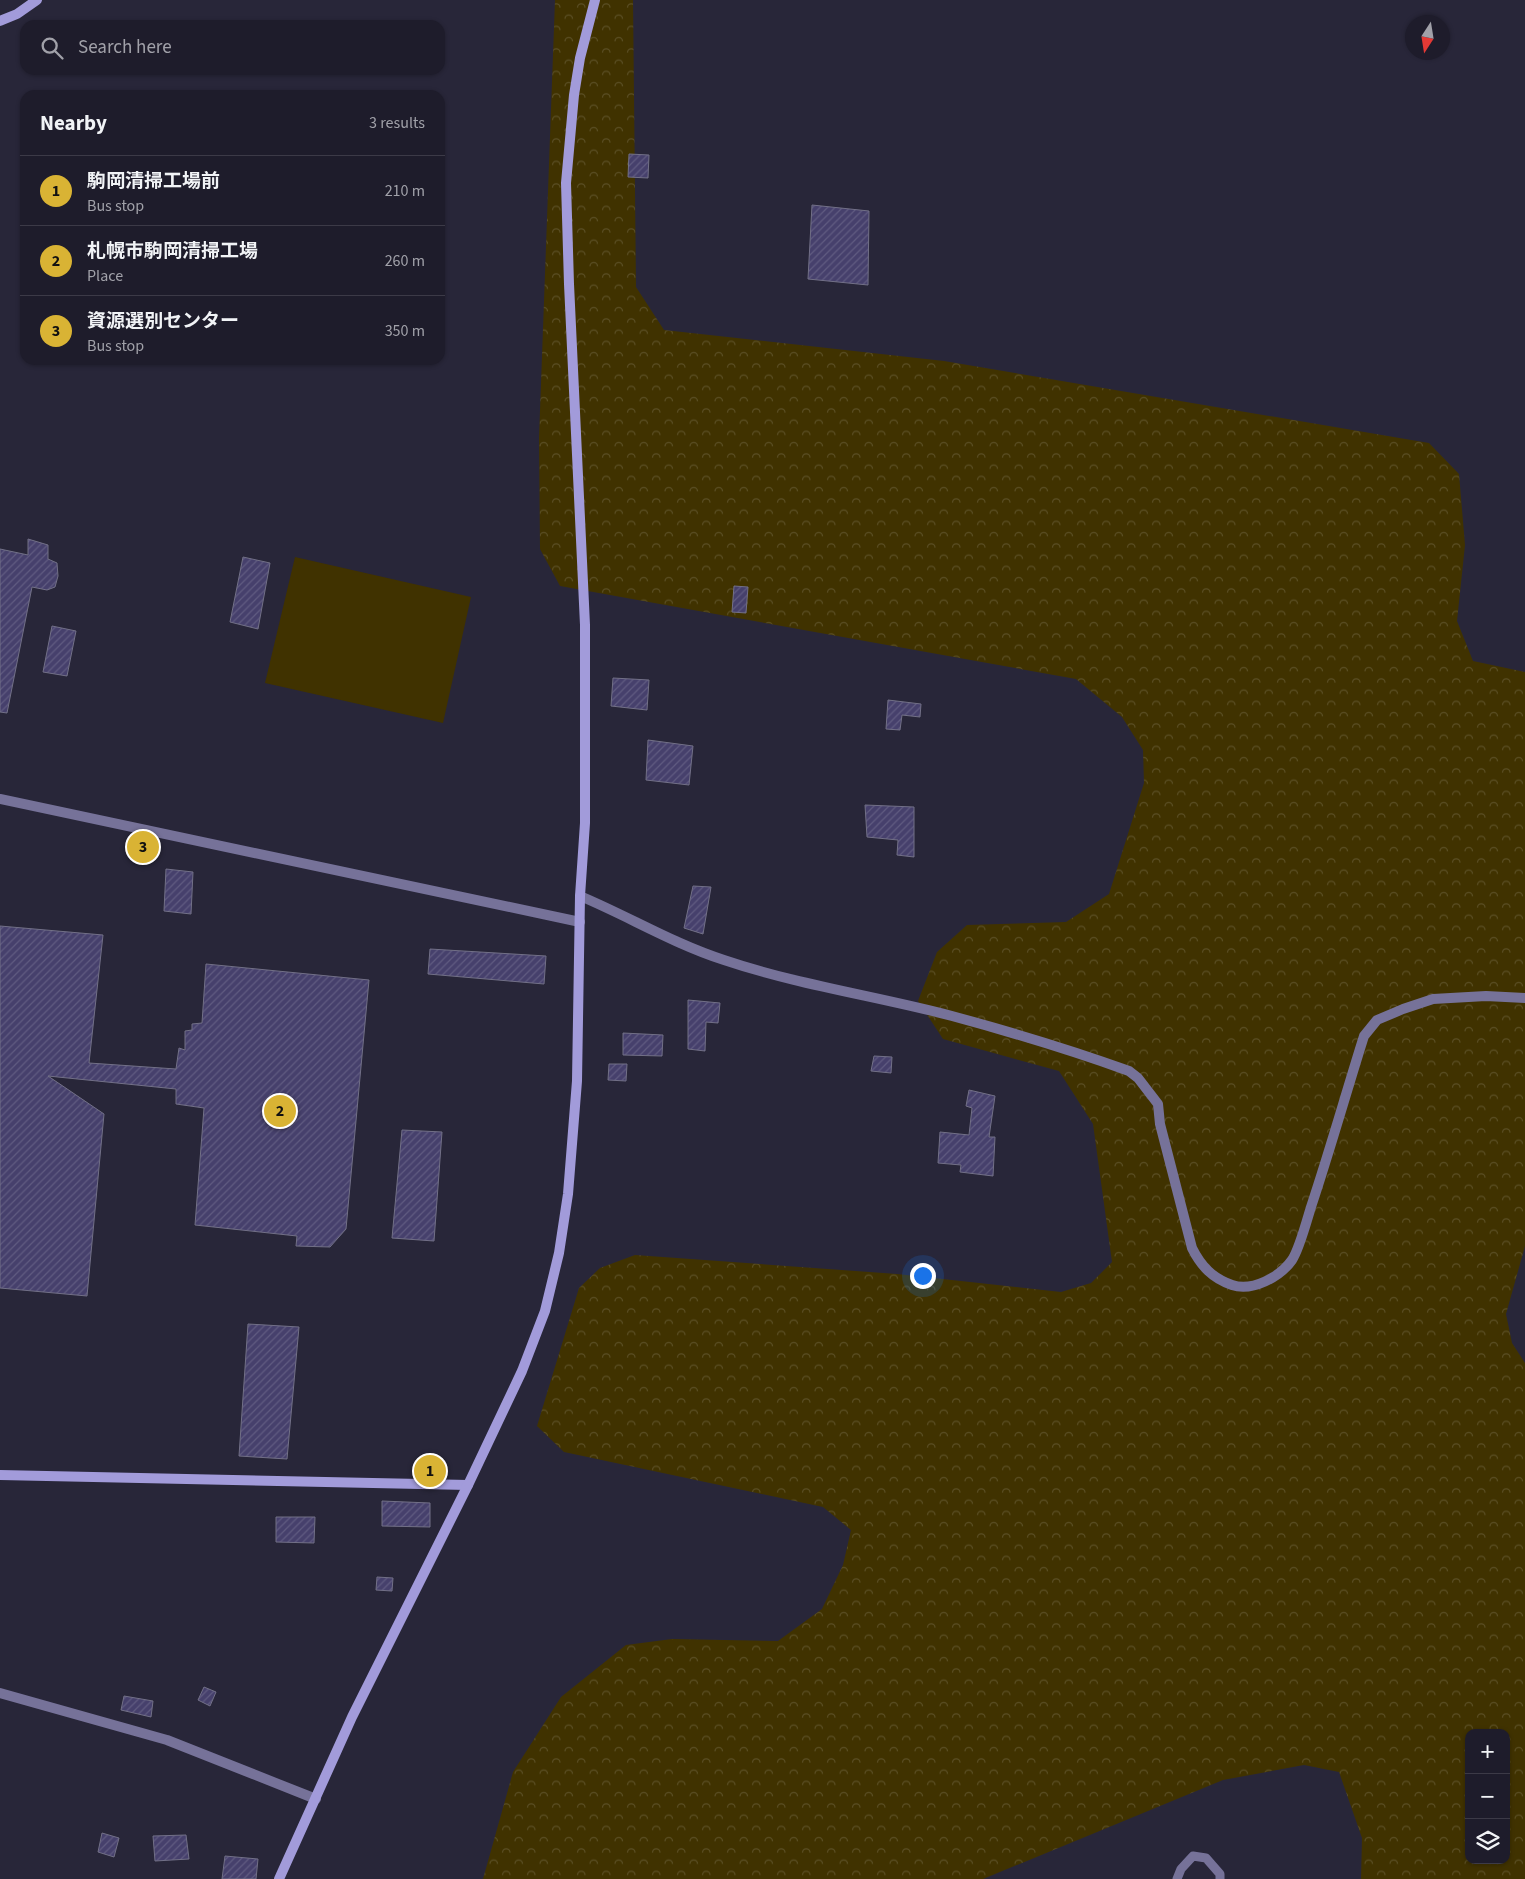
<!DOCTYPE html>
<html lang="en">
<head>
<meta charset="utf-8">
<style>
	:root { --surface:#1e1c2b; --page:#2b2937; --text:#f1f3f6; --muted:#a1a1a9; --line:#3c3a47; --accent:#d9b334 }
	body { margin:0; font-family:"Source Sans 3","Noto Sans JP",sans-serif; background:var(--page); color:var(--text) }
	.controls { position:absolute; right:15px; bottom:15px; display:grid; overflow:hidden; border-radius:10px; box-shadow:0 1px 4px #0004 }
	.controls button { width:45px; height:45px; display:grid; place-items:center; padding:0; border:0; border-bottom:1px solid var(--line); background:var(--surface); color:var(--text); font:25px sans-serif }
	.compass { position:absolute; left:1405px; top:15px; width:45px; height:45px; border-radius:50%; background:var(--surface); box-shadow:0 1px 4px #0004; rotate:192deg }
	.you { position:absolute; left:922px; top:1275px; width:18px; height:18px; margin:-12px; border:4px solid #fff; border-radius:50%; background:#1a73e8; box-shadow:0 0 0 8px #1a73e833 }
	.badge { display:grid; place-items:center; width:32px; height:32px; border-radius:50%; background:var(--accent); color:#111; font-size:16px; font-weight:700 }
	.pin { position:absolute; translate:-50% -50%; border:2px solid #fff; box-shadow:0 1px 5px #0006 }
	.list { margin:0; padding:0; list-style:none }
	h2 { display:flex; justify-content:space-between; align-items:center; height:65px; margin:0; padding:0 20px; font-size:21px }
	h2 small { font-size:16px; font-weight:400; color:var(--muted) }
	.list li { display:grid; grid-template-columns:32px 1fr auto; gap:15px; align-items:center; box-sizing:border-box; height:70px; padding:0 20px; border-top:1px solid var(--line) }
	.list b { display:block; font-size:19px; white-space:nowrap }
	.list p { margin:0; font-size:16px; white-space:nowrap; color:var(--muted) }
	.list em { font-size:16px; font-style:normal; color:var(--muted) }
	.icon { flex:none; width:28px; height:28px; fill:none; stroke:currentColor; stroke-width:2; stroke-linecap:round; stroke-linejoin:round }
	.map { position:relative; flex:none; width:1525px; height:1879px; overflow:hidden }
	.search { position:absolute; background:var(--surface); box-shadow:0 1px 4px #0004; left:20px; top:20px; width:425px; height:55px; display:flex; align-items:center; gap:12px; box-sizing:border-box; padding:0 18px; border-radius:15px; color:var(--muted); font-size:19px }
	.panel { position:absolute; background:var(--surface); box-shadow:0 1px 4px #0004; left:20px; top:90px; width:425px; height:275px; border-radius:15px }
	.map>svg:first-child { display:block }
	.green { fill:#403200 }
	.forest { fill:url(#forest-crowns); fill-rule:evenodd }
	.building { fill:url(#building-hatch); stroke:#727087 }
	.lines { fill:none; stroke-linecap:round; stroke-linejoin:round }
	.lane { stroke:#767299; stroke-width:9 }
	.street { stroke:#767299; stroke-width:10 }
	.secondary { stroke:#a29bda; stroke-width:10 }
</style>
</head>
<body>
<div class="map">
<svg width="1525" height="1879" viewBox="0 0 1525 1879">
	<defs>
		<pattern id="forest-crowns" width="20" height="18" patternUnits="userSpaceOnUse" patternTransform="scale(1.25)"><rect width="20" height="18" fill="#403200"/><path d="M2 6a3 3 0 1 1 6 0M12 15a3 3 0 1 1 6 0" fill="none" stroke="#5b4f25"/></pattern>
		<pattern id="building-hatch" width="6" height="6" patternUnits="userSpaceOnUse" patternTransform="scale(1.25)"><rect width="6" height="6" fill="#46406c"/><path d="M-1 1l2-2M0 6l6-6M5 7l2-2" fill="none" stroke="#605b81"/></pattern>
	</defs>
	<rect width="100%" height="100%" fill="#282639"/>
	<path class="green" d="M 295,557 L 471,597 L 443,723 L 265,683 Z"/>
	<path class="forest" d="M 555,0 L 633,0 L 636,287 L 664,330 L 944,361 L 1429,443 L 1459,474 L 1465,545 L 1457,621 L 1473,661 L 1525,672 L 1525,1246 L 1506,1314 L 1512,1343 L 1525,1363 L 1525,1879 L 1361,1879 L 1362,1838 L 1339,1772 L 1304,1765 L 1223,1780 L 983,1879 L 483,1879 L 513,1772 L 561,1697 L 626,1645 L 672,1639 L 778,1641 L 822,1609 L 843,1565 L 851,1530 L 823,1507 L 564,1452 L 537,1426 L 579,1288 L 600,1268 L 635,1255 L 897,1274 L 1061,1292 L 1091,1283 L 1112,1262 L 1093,1124 L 1059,1071 L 943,1039 L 918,1001 L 937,952 L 967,925 L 1066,922 L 1109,894 L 1144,783 L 1143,750 L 1122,717 L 1076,679 L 560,586 L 540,549 L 539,438 ZM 1469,1733 L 1506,1733 L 1506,1860 L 1469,1860 Z"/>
	<g class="building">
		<path d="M 629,154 L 649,155 L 648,178 L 628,177 Z"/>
		<path d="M 812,205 L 869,211 L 868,285 L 808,279 Z"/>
		<path d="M 28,539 L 48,545 L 48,559 L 57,563 L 58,576 L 55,587 L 47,590 L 32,587 L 7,713 L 0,712 L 0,549 L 28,555 Z"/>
		<path d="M 243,557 L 270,563 L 258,629 L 230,622 Z"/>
		<path d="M 734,586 L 748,587 L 746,613 L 732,612 Z"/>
		<path d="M 52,626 L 76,631 L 67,676 L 43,672 Z"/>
		<path d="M 613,678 L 649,680 L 647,710 L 611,706 Z"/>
		<path d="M 888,700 L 921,704 L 920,717 L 902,715 L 900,730 L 886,729 Z"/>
		<path d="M 648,740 L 693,746 L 689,785 L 646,780 Z"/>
		<path d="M 865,805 L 914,807 L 914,857 L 897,855 L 898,840 L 867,837 Z"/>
		<path d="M 166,869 L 193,872 L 191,914 L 164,911 Z"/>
		<path d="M 693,886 L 711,887 L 703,934 L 684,928 Z"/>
		<path d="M 0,926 L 103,935 L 89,1063 L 176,1069 L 179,1048 L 185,1050 L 185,1031 L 192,1030 L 192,1024 L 202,1023 L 206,964 L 369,980 L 346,1229 L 330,1247 L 296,1246 L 297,1236 L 195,1225 L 204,1108 L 176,1104 L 176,1089 L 48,1076 L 104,1114 L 87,1296 L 0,1288 Z"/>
		<path d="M 430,949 L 546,956 L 544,984 L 428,974 Z"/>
		<path d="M 688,1000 L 720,1003 L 718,1023 L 706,1022 L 705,1051 L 688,1049 Z"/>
		<path d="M 623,1033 L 663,1035 L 662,1056 L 623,1055 Z"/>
		<path d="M 874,1056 L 892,1057 L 891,1073 L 871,1071 Z"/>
		<path d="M 609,1064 L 627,1064 L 626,1081 L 608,1080 Z"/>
		<path d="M 969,1090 L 995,1096 L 989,1137 L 995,1137 L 993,1176 L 960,1172 L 961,1165 L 938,1163 L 940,1132 L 969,1135 L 972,1108 L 966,1106 Z"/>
		<path d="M 402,1130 L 442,1132 L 434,1241 L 392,1238 Z"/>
		<path d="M 248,1324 L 299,1327 L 287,1459 L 239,1456 Z"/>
		<path d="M 382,1501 L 430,1503 L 430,1527 L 382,1526 Z"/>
		<path d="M 276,1517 L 315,1517 L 314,1543 L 276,1542 Z"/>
		<path d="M 377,1577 L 393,1578 L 392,1591 L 376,1590 Z"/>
		<path d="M 204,1687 L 216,1692 L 210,1706 L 198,1700 Z"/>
		<path d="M 124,1696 L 153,1701 L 151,1717 L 121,1710 Z"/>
		<path d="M 102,1833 L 119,1838 L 114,1857 L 98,1852 Z"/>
		<path d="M 186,1835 L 189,1859 L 155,1861 L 153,1836 Z"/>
		<path d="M 225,1856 L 258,1859 L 256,1879 L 222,1879 Z"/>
	</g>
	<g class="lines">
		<path class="lane" d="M 1177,1879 L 1181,1869 L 1193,1856 L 1206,1858 L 1220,1874 L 1220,1879"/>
		<g class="street">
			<path d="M 0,799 L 580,922"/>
			<path d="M 580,896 C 628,916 674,944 724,960 C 798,985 876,996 952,1016 C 1011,1032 1071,1050 1129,1071 L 1138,1078 L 1158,1104 L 1160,1124 L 1192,1248 C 1201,1266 1212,1278 1232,1285 C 1252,1292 1280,1277 1292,1260 C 1299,1250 1307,1220 1311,1207 C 1330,1150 1346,1093 1364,1036 L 1377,1020 L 1403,1009 L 1433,999 L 1486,996 L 1525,998"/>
			<path d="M 0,1693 L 167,1740 L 316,1799"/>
		</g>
		<g class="secondary">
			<path d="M 0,21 L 17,14 L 37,0"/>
			<path d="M 0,1475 L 468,1485"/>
			<path d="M 279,1879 L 352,1717 L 468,1485 L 522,1371 L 545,1311 L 559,1253 L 568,1194 L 577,1081 L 580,896 L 585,823 L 585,625 L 569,284 L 566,183 L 574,95 L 580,58 L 595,0"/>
		</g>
	</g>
</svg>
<div class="controls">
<button>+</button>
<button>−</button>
<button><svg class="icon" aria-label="layers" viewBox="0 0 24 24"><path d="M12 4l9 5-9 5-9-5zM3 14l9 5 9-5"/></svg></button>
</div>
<svg class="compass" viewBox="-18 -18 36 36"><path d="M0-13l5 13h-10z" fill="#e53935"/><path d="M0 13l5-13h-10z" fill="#a1a1a9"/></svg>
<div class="you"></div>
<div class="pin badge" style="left:430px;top:1471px">1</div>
<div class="pin badge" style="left:280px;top:1111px">2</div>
<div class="pin badge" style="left:143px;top:847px">3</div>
<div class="search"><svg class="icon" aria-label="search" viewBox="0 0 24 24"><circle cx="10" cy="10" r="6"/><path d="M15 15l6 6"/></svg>Search here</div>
<section class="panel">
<h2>Nearby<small>3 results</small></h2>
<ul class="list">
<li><span class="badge">1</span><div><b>駒岡清掃工場前</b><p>Bus stop</p></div><em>210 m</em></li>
<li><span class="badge">2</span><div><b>札幌市駒岡清掃工場</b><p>Place</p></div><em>260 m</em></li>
<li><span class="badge">3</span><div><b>資源選別センター</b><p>Bus stop</p></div><em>350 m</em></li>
</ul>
</section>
</div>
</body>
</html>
